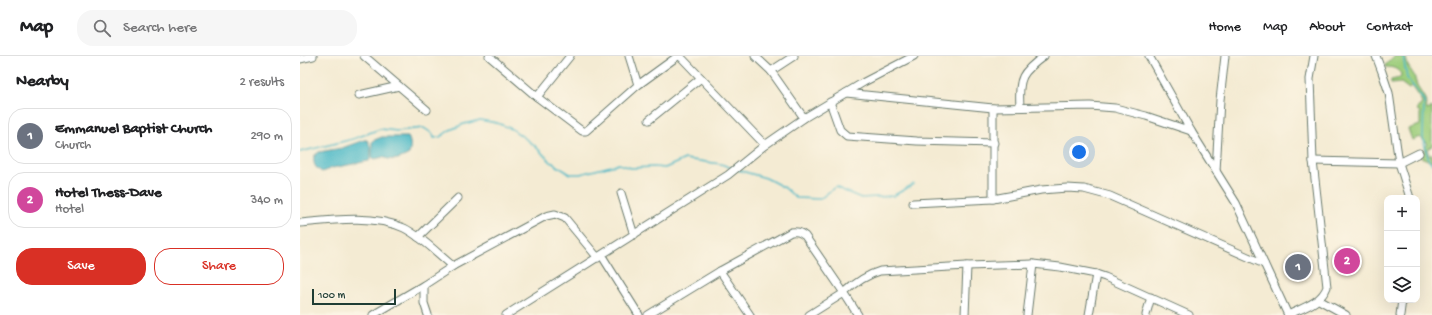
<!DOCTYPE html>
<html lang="en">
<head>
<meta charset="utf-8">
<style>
	:root { --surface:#fff; --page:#f6f6f6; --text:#202124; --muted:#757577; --line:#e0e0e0; --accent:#d93025 }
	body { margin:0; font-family:"Gochi Hand",sans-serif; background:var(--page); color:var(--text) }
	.controls { position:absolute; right:12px; bottom:12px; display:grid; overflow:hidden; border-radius:8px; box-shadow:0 4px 16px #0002 }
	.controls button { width:36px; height:36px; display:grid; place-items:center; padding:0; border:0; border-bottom:1px solid var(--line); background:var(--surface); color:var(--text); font:20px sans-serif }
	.scale { position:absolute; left:12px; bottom:10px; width:84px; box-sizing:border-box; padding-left:4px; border:2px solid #1f3d34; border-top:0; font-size:11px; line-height:14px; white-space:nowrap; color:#1f3d34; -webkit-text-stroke:3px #fcf5e5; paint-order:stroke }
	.you { position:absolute; left:779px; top:96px; width:14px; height:14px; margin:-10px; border:3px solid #fff; border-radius:50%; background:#1a73e8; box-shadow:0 0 0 6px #1a73e833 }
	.badge { display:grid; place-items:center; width:26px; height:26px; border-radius:50%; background:var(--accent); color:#fff; font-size:13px; font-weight:700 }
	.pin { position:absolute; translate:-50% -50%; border:2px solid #fff; box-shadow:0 1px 4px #0006 }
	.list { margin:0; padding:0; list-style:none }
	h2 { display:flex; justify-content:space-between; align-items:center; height:52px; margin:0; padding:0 16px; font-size:17px }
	h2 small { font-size:13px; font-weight:400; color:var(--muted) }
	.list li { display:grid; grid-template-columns:26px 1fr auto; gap:12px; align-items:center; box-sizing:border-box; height:56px; margin:0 8px 8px; padding:0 8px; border:1px solid var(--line); border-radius:16px }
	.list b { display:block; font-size:15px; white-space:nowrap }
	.list p { margin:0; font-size:13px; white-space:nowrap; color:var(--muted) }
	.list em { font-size:13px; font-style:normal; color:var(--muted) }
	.actions { display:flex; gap:8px; padding:12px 16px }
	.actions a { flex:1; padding:9px 0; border:1px solid var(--accent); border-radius:16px; text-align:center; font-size:14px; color:var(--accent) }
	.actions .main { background:var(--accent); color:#fff }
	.icon { flex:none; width:22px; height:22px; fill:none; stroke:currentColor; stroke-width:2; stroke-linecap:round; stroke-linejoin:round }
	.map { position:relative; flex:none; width:1132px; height:259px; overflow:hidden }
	header { display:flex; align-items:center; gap:24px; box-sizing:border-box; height:56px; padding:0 20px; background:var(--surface); border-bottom:1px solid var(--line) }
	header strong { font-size:19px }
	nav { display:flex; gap:22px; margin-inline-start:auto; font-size:14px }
	.search { width:280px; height:36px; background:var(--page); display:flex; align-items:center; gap:10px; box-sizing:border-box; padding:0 14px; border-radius:16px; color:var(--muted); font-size:15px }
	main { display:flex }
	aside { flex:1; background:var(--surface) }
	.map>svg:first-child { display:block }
	.green { fill:#9ece7d; stroke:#5e8658 }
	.water { fill:#4cb9c7; stroke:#367b7e }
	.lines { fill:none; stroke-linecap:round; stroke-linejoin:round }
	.stream { stroke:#4cb9c7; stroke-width:1.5 }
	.minor-casing { stroke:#6a7a6c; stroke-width:9 }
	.minor { stroke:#fff; stroke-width:7 }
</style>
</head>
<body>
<header>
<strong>Map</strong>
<div class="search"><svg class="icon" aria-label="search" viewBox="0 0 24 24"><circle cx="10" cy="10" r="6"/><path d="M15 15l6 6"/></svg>Search here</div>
<nav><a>Home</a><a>Map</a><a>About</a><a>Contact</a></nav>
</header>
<main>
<aside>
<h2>Nearby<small>2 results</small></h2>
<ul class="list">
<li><span class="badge" style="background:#6b7280">1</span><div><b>Emmanuel Baptist Church</b><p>Church</p></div><em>290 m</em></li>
<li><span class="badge" style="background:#d1479c">2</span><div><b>Hotel Thess-Dave</b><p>Hotel</p></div><em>340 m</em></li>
</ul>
<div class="actions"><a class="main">Save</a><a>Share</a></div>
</aside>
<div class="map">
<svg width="1132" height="259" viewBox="0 0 1132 259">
	<rect width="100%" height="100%" fill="#fcf5e5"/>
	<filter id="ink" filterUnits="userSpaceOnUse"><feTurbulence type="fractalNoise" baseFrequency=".025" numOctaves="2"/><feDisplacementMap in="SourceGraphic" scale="8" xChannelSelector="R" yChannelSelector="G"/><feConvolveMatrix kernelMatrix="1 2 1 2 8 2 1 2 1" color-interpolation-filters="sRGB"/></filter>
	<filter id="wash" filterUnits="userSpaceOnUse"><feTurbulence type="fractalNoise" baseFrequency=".012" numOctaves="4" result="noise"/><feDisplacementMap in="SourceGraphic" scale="16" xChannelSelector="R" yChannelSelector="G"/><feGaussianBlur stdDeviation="0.9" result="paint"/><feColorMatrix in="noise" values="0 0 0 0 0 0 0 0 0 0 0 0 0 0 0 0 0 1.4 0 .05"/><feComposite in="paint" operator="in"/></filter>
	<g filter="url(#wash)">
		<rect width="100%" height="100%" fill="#f4ebd3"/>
		<path class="green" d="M 1094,0 L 1107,0 L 1106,2 L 1108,10 L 1114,19 L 1117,30 L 1125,43 L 1127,54 L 1132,51 L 1132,90 L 1127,93 L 1129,100 L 1132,98 L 1132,106 L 1121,101 L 1127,88 L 1120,81 L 1112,84 L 1108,73 L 1120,69 L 1120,56 L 1116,53 L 1121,49 L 1122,46 L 1112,31 L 1109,33 L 1101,27 L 1091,28 L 1091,24 L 1100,22 L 1101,18 C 1097,12 1092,11 1085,11 L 1085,9 Z"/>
		<g class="water">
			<path d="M 82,81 L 108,81 C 111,86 111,92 109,98 C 100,103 93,106 83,101 L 75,103 L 72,102 L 72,85 Z"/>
			<path d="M 64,84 L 67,84 C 71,88 72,100 69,105 L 32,112 L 22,116 C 15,112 13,108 14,100 L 19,96 L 42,92 Z"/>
		</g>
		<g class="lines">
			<g class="stream">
				<path d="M 1103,0 L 1107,22 L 1124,45 L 1123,82 L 1129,105 L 1132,108"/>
				<path d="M 0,96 L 53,83 L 80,73 L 97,75 L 124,72 L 133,78 L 134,82 L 140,81 L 150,74 L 164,68 L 180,64 L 197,67 L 212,73 L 234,89 L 251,106 L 270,118 L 280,118 L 319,108 L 331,112 L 354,111 L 365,112 L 385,103 L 421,108 L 432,112"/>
				<path d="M 438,114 L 466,122 L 485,132 L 496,142 L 520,143 L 535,131 L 561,142 L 593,140 L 614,128"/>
			</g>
		</g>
	</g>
	<g filter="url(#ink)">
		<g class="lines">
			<defs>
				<g id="minor">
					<path d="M 64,0 L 127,54"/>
					<path d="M 189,0 L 237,41 L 270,0"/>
					<path d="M 380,0 L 465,89"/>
					<path d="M 455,0 L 471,15 L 504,62"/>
					<path d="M 849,0 L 891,75 L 936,147 L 988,259"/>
					<path d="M 1076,0 L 1082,16 L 1089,37 L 1099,107 L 1110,142"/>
					<path d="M 0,3 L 13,0"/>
					<path d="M 471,15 L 494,0"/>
					<path d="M 338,29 L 378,0"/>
					<path d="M 546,37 L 693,52 L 790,50 L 815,52 L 846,60 L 891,75"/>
					<path d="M 59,39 L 99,30"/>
					<path d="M 237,41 L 282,75 L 286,75 L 338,29 L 329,0"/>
					<path d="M 530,46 L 540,74 L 547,80 L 617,85 L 694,87"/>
					<path d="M 720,50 C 718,22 722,16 744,0"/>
					<path d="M 349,64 L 401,22"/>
					<path d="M 1013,105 L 1099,107 L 1119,97"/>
					<path d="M 916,115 L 920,44 L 925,0"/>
					<path d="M 321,137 L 334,179"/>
					<path d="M 693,143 L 693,52"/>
					<path d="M 613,147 L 693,143 L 741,134 L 767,132 L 784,133 L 810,140 L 964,208"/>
					<path d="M 0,167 C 31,164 74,158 104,172 C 122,181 137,197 153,210 L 124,229 L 124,247 L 128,259"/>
					<path d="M 118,181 L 158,142"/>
					<path d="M 302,200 L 339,259"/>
					<path d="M 153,210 L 246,160 L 255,158 L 265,162 L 298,202"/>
					<path d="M 1019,244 L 1046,259"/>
					<path d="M 73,259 L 124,229"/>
					<path d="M 206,259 L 428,119 L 465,89 L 504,62 L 564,26 L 614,0"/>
					<path d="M 348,259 L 420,215"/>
					<path d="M 450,259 L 420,215 L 491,176 C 497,175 500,176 505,180 L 544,237 L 509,259"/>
					<path d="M 558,259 L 544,237 C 555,227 566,219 580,215 L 667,210 L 733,208 L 760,211 L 796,218 L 805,221 L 889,259"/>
					<path d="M 665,259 L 667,210"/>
					<path d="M 727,259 L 733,208"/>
					<path d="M 789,259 L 796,218"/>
					<path d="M 846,259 L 851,241"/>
					<path d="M 988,259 C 1002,252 1021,247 1027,231 L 1013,105 L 1010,23 L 1014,0"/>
					<path d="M 1100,259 L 1102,244"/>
				</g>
			</defs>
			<use href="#minor" class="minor-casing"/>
			<use href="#minor" class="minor"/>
		</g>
	</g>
</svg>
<div class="controls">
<button>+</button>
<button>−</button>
<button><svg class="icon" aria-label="layers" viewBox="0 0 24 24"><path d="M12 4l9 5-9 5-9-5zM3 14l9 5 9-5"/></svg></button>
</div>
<div class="scale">100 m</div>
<div class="you"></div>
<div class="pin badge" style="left:998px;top:211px;background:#6b7280">1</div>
<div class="pin badge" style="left:1047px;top:205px;background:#d1479c">2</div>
</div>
</main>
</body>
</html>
